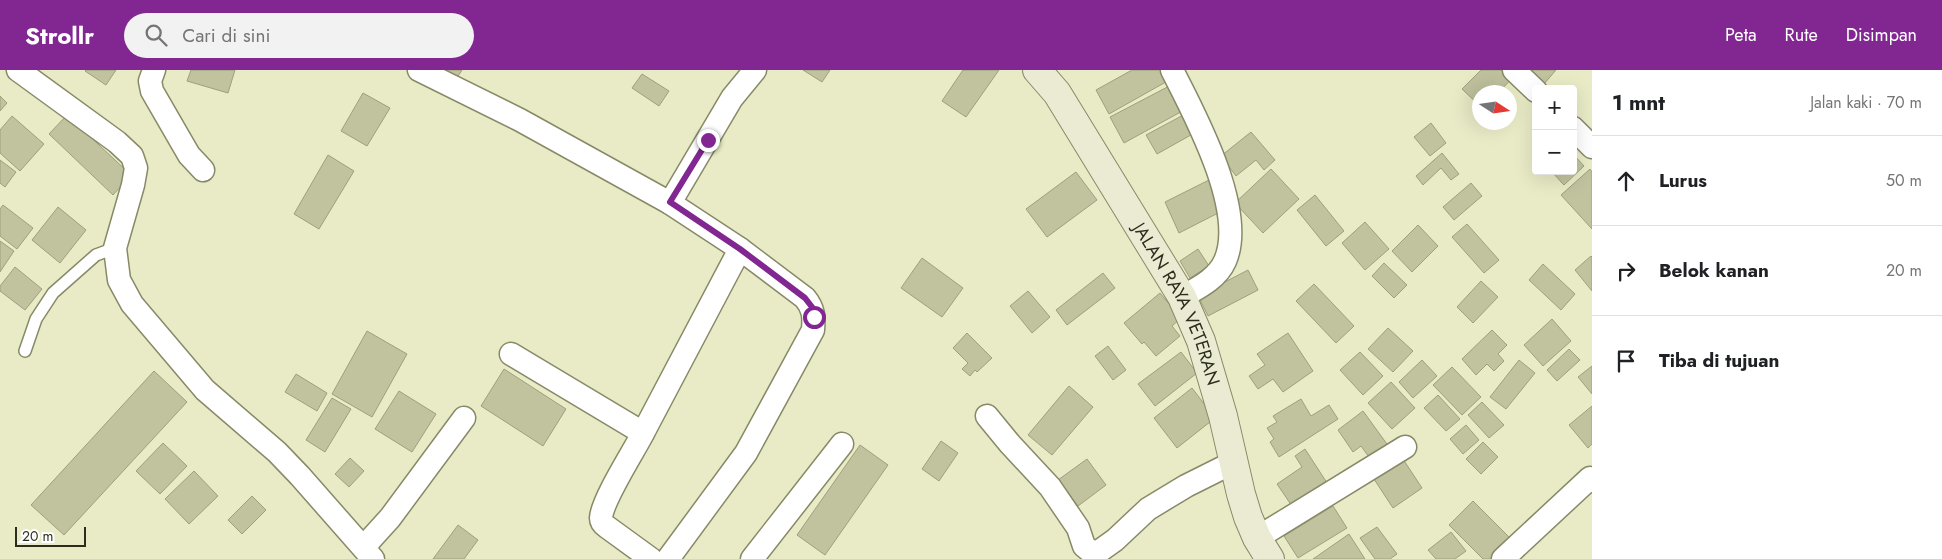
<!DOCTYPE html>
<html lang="id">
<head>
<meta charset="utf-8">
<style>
	:root { --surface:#fff; --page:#f2f2f2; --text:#202124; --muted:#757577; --line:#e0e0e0; --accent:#822692 }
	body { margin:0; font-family:Jost,sans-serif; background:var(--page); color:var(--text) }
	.controls { position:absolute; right:15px; top:15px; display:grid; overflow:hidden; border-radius:5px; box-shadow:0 5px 20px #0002 }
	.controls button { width:45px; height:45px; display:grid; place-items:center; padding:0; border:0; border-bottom:1px solid var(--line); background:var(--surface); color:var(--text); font:25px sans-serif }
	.compass { position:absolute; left:1472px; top:15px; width:45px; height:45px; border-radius:50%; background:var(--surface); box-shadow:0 5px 20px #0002; rotate:102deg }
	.scale { position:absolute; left:15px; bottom:12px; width:71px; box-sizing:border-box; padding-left:5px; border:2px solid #2c2d1f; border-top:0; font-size:14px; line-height:18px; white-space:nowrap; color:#2c2d1f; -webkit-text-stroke:4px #fff; paint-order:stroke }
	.stop { position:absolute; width:15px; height:15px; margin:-11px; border:4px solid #822692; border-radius:50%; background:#fff }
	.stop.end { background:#822692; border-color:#fff; box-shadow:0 1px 5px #0008 }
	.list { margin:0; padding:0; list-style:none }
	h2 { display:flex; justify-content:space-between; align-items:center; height:65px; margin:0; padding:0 20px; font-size:21px }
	h2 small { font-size:16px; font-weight:400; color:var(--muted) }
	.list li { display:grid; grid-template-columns:32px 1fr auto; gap:15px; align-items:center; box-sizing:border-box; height:90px; padding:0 20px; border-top:1px solid var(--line) }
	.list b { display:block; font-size:19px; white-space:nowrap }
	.list em { font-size:16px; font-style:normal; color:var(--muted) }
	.icon { flex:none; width:28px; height:28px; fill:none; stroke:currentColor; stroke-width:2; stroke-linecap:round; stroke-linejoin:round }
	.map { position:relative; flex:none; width:1592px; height:489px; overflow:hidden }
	header { display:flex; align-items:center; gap:30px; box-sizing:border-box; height:70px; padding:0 25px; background:var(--accent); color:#fff }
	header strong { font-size:24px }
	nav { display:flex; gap:28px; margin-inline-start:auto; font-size:18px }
	.search { width:350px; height:45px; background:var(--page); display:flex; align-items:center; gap:12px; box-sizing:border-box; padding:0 18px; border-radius:28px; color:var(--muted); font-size:19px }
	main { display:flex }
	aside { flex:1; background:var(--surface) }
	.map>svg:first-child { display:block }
	.building { fill:#c1c39f; stroke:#9ea07d }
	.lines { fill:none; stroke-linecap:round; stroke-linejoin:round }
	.lane-casing { stroke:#888967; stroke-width:14 }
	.street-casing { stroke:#888967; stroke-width:25 }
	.secondary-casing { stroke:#888967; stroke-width:30 }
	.lane { stroke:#fff; stroke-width:11 }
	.street { stroke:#fff; stroke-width:22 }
	.secondary { stroke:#eaebd2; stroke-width:28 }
	.route { stroke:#822692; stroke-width:6 }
	.labels { text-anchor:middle; stroke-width:4; stroke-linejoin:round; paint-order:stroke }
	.street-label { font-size:18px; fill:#2c2d1f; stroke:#fff }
</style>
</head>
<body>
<header>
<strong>Strollr</strong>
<div class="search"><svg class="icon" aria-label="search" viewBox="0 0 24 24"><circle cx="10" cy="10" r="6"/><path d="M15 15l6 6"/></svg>Cari di sini</div>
<nav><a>Peta</a><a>Rute</a><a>Disimpan</a></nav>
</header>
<main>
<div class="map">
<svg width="1592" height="489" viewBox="0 0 1592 489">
	<rect width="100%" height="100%" fill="#e9ebc6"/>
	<g class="building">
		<path d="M 86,0 L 116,0 L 106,15 L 85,1 Z"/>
		<path d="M 191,0 L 235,0 L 228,23 L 187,11 Z"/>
		<path d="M 436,0 L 462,0 L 455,11 Z"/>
		<path d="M 803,0 L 830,0 L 822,12 Z"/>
		<path d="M 963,0 L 999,0 L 966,47 L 942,31 Z"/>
		<path d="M 1132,0 L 1169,0 L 1173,8 L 1109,44 L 1096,20 Z"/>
		<path d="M 1481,0 L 1512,0 L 1516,4 L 1499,22 L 1480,22 L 1480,36 L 1462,19 Z"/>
		<path d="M 1528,0 L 1556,0 L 1544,14 Z"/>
		<path d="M 642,4 L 669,21 L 659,36 L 632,18 Z"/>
		<path d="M 1175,13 L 1188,38 L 1124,73 L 1110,47 Z"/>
		<path d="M 363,23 L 390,38 L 367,76 L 341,61 Z"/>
		<path d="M 0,26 L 7,33 L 0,41 Z"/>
		<path d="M 1187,43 L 1198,61 L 1157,84 L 1146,65 Z"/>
		<path d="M 67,45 L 131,105 L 113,125 L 49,64 Z"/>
		<path d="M 12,46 L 44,74 L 20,101 L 0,83 L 0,60 Z"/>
		<path d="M 1431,53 L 1446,73 L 1430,86 L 1414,67 Z"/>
		<path d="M 1251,62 L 1275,90 L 1264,100 L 1256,90 L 1236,106 L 1221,86 Z"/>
		<path d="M 1442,83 L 1459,104 L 1451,110 L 1441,98 L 1423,115 L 1416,106 Z"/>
		<path d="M 1573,84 L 1584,96 L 1564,115 L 1551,101 L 1573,101 Z"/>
		<path d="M 328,85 L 354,101 L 319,159 L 294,144 Z"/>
		<path d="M 0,90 L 16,102 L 5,117 L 0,113 Z"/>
		<path d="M 1271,99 L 1299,129 L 1263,163 L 1235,133 Z"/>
		<path d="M 1590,99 L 1592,102 L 1592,159 L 1561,125 Z"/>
		<path d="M 1076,102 L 1097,130 L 1047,167 L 1026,139 Z"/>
		<path d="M 1211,109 L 1226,139 L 1179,163 L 1165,132 Z"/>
		<path d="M 1471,113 L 1482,126 L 1454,150 L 1443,137 Z"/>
		<path d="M 1315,125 L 1344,161 L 1326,176 L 1297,140 Z"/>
		<path d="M 3,135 L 33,158 L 17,179 L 0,166 L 0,139 Z"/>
		<path d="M 58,137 L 86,160 L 60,193 L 32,170 Z"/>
		<path d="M 1365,152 L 1389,179 L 1365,200 L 1342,173 Z"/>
		<path d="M 1467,154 L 1499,190 L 1484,203 L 1452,167 Z"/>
		<path d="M 1418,155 L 1438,176 L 1412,202 L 1392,181 Z"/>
		<path d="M 0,171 L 14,181 L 0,202 Z"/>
		<path d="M 1198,179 L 1209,196 L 1190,208 L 1180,191 Z"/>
		<path d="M 1591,186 L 1592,187 L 1592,221 L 1575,200 Z"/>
		<path d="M 922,188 L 963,218 L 942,247 L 901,218 Z"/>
		<path d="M 1384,193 L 1407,215 L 1394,228 L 1372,206 Z"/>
		<path d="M 1543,194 L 1575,224 L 1561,240 L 1529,210 Z"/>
		<path d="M 15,197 L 42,219 L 25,240 L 0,221 L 0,216 Z"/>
		<path d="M 1248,200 L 1258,220 L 1208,246 L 1198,226 Z"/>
		<path d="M 1103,203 L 1115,218 L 1067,255 L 1056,240 Z"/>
		<path d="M 1481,211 L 1498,227 L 1473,253 L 1457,237 Z"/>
		<path d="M 1314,214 L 1354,256 L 1336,273 L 1296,231 Z"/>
		<path d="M 1028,221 L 1050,247 L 1032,263 L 1010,236 Z"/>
		<path d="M 1160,223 L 1181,248 L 1172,256 L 1180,266 L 1156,286 L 1144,272 L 1142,274 L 1124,253 Z"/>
		<path d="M 1552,249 L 1571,271 L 1543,296 L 1524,275 Z"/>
		<path d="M 1388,258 L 1413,281 L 1393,302 L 1368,279 Z"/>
		<path d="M 1492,260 L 1507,275 L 1498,284 L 1504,291 L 1494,301 L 1487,294 L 1476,305 L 1462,289 Z"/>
		<path d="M 367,261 L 407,284 L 372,347 L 332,324 Z"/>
		<path d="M 967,263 L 992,288 L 977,302 L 975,300 L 970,306 L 962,299 L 968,293 L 953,278 Z"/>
		<path d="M 1288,263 L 1313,301 L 1283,322 L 1273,309 L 1258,319 L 1249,306 L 1265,295 L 1257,284 Z"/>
		<path d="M 1108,276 L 1126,300 L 1113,310 L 1095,286 Z"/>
		<path d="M 1569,279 L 1580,290 L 1557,311 L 1547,300 Z"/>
		<path d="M 1181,282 L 1197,303 L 1155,336 L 1138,314 Z"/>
		<path d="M 1360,282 L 1383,306 L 1363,325 L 1340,300 Z"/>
		<path d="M 1422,290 L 1437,306 L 1413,328 L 1399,312 Z"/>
		<path d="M 1519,290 L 1535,303 L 1506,339 L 1490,327 Z"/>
		<path d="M 1592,296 L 1592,324 L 1578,307 Z"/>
		<path d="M 1452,297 L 1481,327 L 1462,345 L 1433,315 Z"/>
		<path d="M 504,299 L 566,339 L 543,376 L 481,336 Z"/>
		<path d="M 154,301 L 187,332 L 64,465 L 31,435 Z"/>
		<path d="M 296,304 L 327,323 L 317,341 L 285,322 Z"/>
		<path d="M 1391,312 L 1415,338 L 1392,359 L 1368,333 Z"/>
		<path d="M 1069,316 L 1093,337 L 1052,385 L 1028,365 Z"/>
		<path d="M 1192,318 L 1215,348 L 1177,378 L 1154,348 Z"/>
		<path d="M 399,321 L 436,344 L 412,382 L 375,359 Z"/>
		<path d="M 1438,325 L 1460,349 L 1446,361 L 1424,338 Z"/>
		<path d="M 332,328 L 351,339 L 325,382 L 306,370 Z"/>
		<path d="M 1301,329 L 1311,346 L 1329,335 L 1338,349 L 1279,387 L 1270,372 L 1274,369 L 1267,358 L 1277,352 L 1273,346 Z"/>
		<path d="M 1482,332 L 1504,355 L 1489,368 L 1468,345 Z"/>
		<path d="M 1592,336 L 1592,374 L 1588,378 L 1569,355 Z"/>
		<path d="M 1363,341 L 1392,381 L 1374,394 L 1361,376 L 1353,382 L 1338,360 Z"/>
		<path d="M 1466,355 L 1479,370 L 1463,384 L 1450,369 Z"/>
		<path d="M 941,371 L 958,383 L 939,411 L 922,399 Z"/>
		<path d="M 1483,372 L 1498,387 L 1481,404 L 1466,389 Z"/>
		<path d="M 163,373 L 187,396 L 160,424 L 136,401 Z"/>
		<path d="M 860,375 L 888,395 L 825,485 L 797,465 Z"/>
		<path d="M 1305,379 L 1331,419 L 1296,442 L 1277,414 L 1302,397 L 1295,386 Z"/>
		<path d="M 1399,383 L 1422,418 L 1393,438 L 1370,403 Z"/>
		<path d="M 350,388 L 364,401 L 349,417 L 335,404 Z"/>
		<path d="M 1087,389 L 1106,415 L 1078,436 L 1058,410 Z"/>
		<path d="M 194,401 L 218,426 L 189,454 L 165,429 Z"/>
		<path d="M 252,426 L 266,440 L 242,464 L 228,450 Z"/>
		<path d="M 1473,431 L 1516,474 L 1502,489 L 1483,489 L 1449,455 Z"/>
		<path d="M 1333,436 L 1347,458 L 1298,488 L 1284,466 Z"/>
		<path d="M 458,455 L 478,470 L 464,489 L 433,489 Z"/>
		<path d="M 1377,457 L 1397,484 L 1390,489 L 1375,489 L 1360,468 Z"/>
		<path d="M 1451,462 L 1466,481 L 1455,489 L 1436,489 L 1428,480 Z"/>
		<path d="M 1349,464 L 1365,489 L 1313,489 Z"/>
	</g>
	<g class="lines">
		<defs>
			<path id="lane" d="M 25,281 L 36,249 L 53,223 L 96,185 L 115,178"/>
			<g id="street">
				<path d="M 18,0 L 117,72 L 132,86 L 136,98 L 133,115 L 115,178 L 119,210 L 132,234 L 205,320 L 277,382 L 300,406 L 373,489"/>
				<path d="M 154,0 L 150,11 L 152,21 L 189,85 L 203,100"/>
				<path d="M 419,0 L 520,50 L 670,133 L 740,179 L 805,228 C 814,239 814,247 813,260 L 746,383 L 668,489"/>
				<path d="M 1172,0 C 1195,45 1247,141 1225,191 C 1217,209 1198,218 1182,227"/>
				<path d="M 1514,0 L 1536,21"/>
				<path d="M 1573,58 L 1592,77"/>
				<path d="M 670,133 L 732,28 L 755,0"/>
				<path d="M 511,284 L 643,363 C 634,381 602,430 601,448 C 601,453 604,455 607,457 L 651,489"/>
				<path d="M 987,346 L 1010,374 L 1050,417 L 1078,458 L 1084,476 L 1090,481 L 1096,482 L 1101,480 L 1115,470 L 1148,439 L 1186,416 L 1234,392"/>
				<path d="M 643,363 L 740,179"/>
				<path d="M 1257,468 L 1405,377"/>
				<path d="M 365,479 L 370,470 L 390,448 L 464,348"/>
				<path d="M 752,489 L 842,374"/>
				<path d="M 1503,489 L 1590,408 L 1592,411"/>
			</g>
			<g id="secondary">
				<path id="s1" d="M 1037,0 L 1057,23 L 1182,227 L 1201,271 L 1223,346 L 1241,424 L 1248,447 L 1257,468 L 1270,489"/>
			</g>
		</defs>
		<use href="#lane" class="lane-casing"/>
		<use href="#street" class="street-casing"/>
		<use href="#secondary" class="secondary-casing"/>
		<use href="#lane" class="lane"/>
		<use href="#street" class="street"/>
		<use href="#secondary" class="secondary"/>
	</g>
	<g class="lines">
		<path class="route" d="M 708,70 L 670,132 L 740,179 L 805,228 L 812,237 L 814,247"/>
	</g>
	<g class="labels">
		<g class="street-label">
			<text dy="6" stroke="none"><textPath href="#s1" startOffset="274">JALAN RAYA VETERAN</textPath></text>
		</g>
	</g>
</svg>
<div class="controls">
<button>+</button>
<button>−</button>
</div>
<svg class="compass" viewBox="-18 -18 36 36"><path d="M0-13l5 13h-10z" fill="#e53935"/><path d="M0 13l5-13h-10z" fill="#757577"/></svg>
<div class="scale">20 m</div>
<div class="stop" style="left:814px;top:247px"></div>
<div class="stop end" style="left:708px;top:70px"></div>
</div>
<aside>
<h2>1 mnt<small>Jalan kaki · 70 m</small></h2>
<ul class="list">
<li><svg class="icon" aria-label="ahead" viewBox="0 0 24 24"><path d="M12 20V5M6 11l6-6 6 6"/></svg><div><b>Lurus</b></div><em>50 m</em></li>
<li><svg class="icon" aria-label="right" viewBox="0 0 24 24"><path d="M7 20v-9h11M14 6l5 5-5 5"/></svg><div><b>Belok kanan</b></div><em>20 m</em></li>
<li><svg class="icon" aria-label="arrive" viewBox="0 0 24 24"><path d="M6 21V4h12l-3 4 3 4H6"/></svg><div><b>Tiba di tujuan</b></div></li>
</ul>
</aside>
</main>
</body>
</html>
